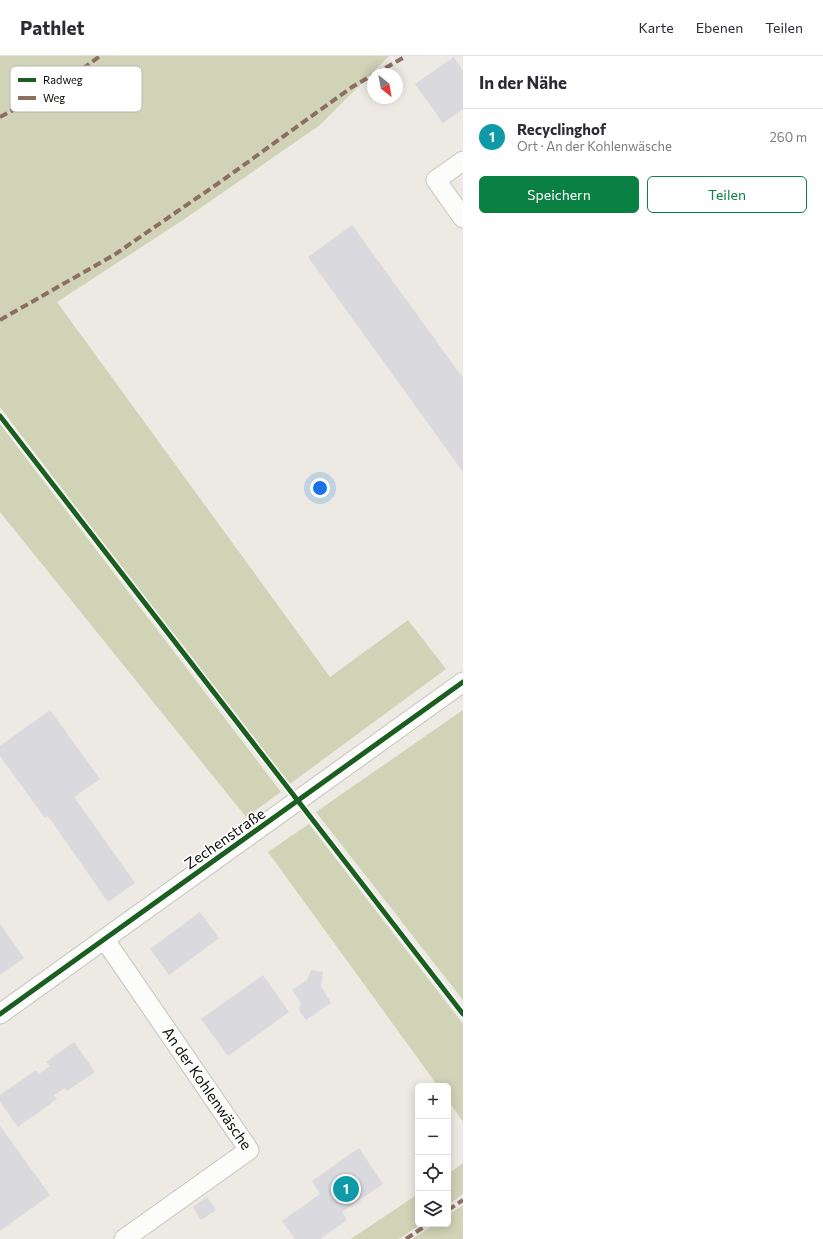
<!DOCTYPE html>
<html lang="de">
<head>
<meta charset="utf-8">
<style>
	:root { --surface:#fff; --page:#f2f2f3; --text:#2b2b33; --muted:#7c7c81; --line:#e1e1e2; --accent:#0b8043 }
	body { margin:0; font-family:Commissioner,sans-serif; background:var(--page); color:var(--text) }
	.controls { position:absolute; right:12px; bottom:12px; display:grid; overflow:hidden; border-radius:6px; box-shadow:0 2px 10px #0003 }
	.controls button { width:36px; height:36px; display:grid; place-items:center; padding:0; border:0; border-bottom:1px solid var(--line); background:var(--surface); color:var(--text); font:20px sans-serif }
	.compass { position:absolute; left:367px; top:12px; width:36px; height:36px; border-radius:50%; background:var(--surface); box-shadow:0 2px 10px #0003; rotate:149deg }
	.you { position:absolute; left:320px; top:432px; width:14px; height:14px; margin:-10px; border:3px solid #fff; border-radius:50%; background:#1a73e8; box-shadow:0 0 0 6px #1a73e833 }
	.badge { display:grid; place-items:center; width:26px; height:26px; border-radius:50%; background:var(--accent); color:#fff; font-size:13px; font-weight:700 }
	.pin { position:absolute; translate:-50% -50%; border:2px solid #fff; box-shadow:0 1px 4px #0006 }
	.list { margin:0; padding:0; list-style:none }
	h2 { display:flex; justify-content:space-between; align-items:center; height:52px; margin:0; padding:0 16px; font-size:17px }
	h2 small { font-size:13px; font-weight:400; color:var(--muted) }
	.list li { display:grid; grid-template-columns:26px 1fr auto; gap:12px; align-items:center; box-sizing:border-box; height:56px; padding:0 16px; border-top:1px solid var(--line) }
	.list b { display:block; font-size:15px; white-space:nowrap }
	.list p { margin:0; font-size:13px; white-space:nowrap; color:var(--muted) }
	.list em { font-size:13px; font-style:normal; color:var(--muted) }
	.actions { display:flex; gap:8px; padding:12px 16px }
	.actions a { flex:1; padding:9px 0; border:1px solid var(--accent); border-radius:6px; text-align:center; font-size:14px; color:var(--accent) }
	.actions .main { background:var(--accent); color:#fff }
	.icon { flex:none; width:22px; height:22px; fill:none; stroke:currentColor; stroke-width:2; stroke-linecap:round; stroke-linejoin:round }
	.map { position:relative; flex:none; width:463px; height:1183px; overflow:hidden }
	header { display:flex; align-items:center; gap:24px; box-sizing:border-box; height:56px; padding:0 20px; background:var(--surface); border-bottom:1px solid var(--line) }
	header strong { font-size:19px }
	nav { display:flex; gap:22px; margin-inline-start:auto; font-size:14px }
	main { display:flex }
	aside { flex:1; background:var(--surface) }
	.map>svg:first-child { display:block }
	.green { fill:#d1d3b7 }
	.building { fill:#dad9dd }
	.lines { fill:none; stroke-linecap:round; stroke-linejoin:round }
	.street-casing { stroke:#c7c5be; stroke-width:21 }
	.street { stroke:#fcfcfb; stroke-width:19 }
	.quiet { stroke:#8d6e63; stroke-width:4; stroke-dasharray:8 4; stroke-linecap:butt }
	.cycleway-casing { stroke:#fff; stroke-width:8 }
	.cycleway { stroke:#1b5e20; stroke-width:5 }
	.labels { text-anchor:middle; stroke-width:3.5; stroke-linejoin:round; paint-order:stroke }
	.street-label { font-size:15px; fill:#0d0c07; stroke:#fff }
	.key { fill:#fff; stroke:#b6b6b5; stroke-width:1 }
	.key-label { font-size:11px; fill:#0d0c07 }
</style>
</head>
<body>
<header>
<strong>Pathlet</strong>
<nav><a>Karte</a><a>Ebenen</a><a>Teilen</a></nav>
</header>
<main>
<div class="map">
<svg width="463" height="1183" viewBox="0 0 463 1183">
	<rect width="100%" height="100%" fill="#eceae2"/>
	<g class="green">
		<path d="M 0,0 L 389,0 L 320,69 L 183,164 L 57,246 L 330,621 L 408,564 L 446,613 L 287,730 L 0,351 Z"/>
		<path d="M 0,368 L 281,736 L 246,761 L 0,456 Z"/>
		<path d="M 463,654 L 463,944 L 316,756 Z"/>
		<path d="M 309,768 L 463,968 L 463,1066 L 448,1044 L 448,1030 L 438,1030 L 268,796 Z"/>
		<path d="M 463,1107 L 463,1138 L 448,1149 L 448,1118 Z"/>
		<path d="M 418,1138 L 418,1168 L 421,1168 L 399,1183 L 351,1183 Z"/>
		<path d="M 463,1149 L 463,1183 L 412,1183 L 435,1168 L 448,1168 L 448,1159 Z"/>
	</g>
	<g class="building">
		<path d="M 454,1 L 463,15 L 463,53 L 443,67 L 415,28 Z"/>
		<path d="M 352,169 L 463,322 L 463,416 L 308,201 Z"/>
		<path d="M 50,654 L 100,723 L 74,741 L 135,827 L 108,846 L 48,760 L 45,762 L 0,700 L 0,690 Z"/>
		<path d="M 200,856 L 219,882 L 169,919 L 150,893 Z"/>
		<path d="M 0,868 L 24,902 L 0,919 Z"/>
		<path d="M 311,914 L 323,916 L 321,930 L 331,947 L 306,964 L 299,954 L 301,947 L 292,934 L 307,924 Z"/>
		<path d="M 263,919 L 289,956 L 228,1000 L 201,963 Z"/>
		<path d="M 74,986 L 95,1016 L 67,1035 L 65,1032 L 54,1039 L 57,1043 L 18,1071 L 0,1046 L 0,1039 L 36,1014 L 39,1018 L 50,1010 L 46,1006 Z"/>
		<path d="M 0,1070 L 50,1139 L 0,1175 Z"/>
		<path d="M 359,1092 L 383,1128 L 342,1156 L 347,1164 L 320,1183 L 295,1183 L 282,1165 L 320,1138 L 312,1125 Z"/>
		<path d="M 207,1141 L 216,1154 L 201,1164 L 193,1151 Z"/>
	</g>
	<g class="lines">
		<defs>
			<g id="street">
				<path d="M 463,105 L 436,124 L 463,162"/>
				<path id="s1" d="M 105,884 L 249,1094 L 124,1183"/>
				<path d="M 0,958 L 463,626"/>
			</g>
		</defs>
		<use href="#street" class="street-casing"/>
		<use href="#street" class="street"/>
		<g class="quiet">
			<path d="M 375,18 L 406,0"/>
			<path d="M 0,61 L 62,28 L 100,0"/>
			<path d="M 0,264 L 114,199 L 223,124 L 352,31 L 373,19"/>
			<path d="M 448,1154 L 463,1144"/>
			<path d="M 406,1183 L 428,1168"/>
		</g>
		<defs>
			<g id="cycleway">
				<path d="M 0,360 L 463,958"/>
				<path d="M 0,958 L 463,626"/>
			</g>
		</defs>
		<use href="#cycleway" class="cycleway-casing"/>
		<use href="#cycleway" class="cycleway"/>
	</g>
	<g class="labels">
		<g class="street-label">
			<text transform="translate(225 783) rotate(-35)" y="5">Zechenstraße</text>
			<text dy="5" stroke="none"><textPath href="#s1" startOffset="180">An der Kohlenwäsche</textPath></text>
		</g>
	</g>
	<rect x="10" y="10" width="132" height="46" rx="6" class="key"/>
	<rect x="18" y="22" width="18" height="4" fill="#1b5e20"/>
	<rect x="18" y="40" width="18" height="4" fill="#8d6e63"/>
	<g class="key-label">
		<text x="43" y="28">Radweg</text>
		<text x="43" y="46">Weg</text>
	</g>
</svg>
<div class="controls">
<button>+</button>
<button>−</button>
<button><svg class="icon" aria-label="locate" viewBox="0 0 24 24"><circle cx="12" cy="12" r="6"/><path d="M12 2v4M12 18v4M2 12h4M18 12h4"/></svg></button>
<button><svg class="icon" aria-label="layers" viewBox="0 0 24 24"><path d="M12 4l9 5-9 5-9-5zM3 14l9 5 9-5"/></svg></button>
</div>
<svg class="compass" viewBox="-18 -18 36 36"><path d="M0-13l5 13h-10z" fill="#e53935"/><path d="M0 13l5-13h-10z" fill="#7c7c81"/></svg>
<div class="you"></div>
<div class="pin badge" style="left:346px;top:1133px;background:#0f9aa8">1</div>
</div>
<aside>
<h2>In der Nähe<small></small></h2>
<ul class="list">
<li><span class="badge" style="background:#0f9aa8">1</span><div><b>Recyclinghof</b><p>Ort · An der Kohlenwäsche</p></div><em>260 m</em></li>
</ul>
<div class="actions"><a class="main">Speichern</a><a>Teilen</a></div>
</aside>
</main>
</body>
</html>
